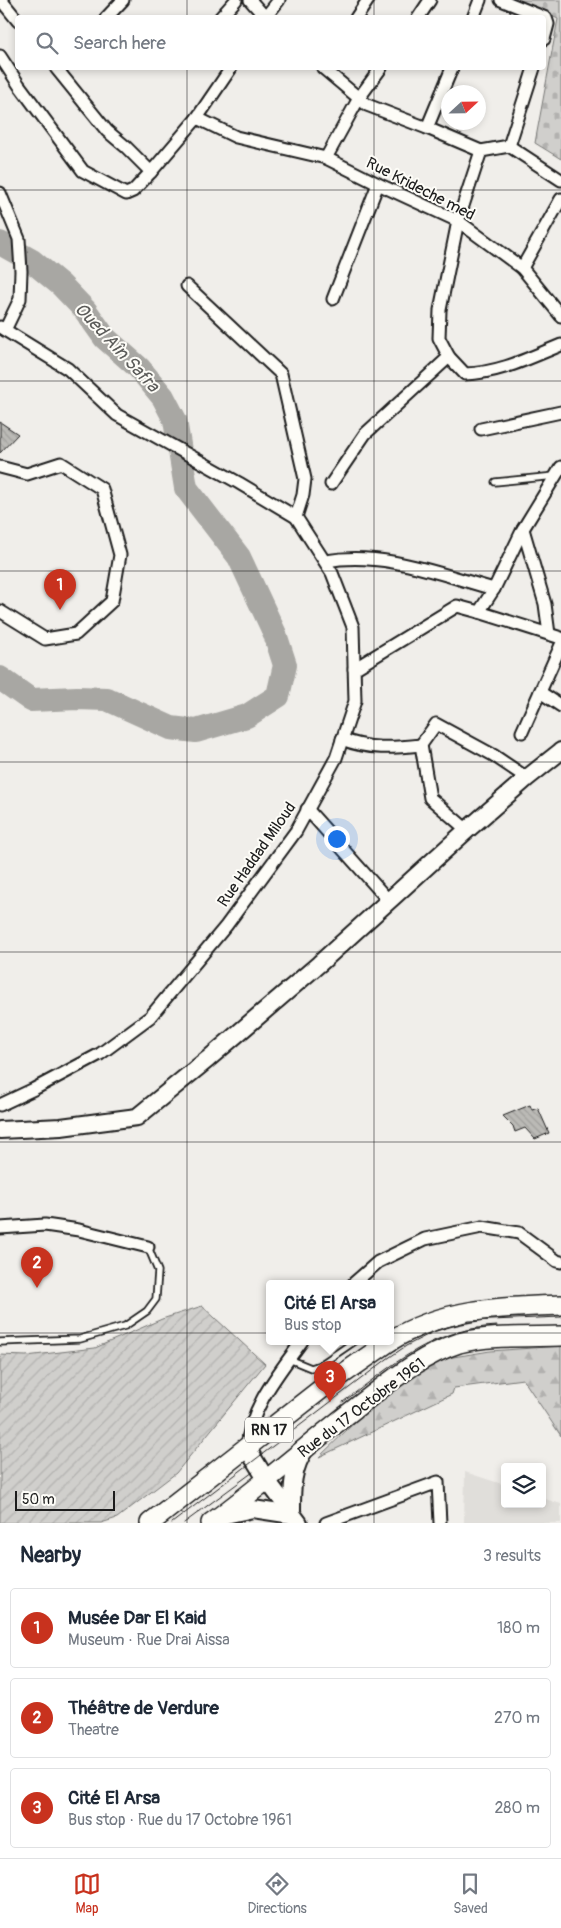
<!DOCTYPE html>
<html lang="en">
<head>
<meta charset="utf-8">
<style>
	:root { --surface:#fff; --page:#f2f2f3; --text:#1f2937; --muted:#747a83; --line:#e0e1e3; --accent:#c8321e }
	body { margin:0; font-family:Pangolin,sans-serif; background:var(--page); color:var(--text) }
	.controls { position:absolute; right:15px; bottom:15px; display:grid; overflow:hidden; border-radius:5px; box-shadow:0 2px 8px #0003 }
	.controls button { width:45px; height:45px; display:grid; place-items:center; padding:0; border:0; border-bottom:1px solid var(--line); background:var(--surface); color:var(--text); font:25px sans-serif }
	.compass { position:absolute; left:441px; top:85px; width:45px; height:45px; border-radius:50%; background:var(--surface); box-shadow:0 2px 8px #0003; rotate:68deg }
	.scale { position:absolute; left:15px; bottom:12px; width:100px; box-sizing:border-box; padding-left:5px; border:2px solid #1c1c1c; border-top:0; font-size:14px; line-height:18px; white-space:nowrap; color:#1c1c1c; -webkit-text-stroke:4px #fdfcf7; paint-order:stroke }
	.you { position:absolute; left:336px; top:838px; width:18px; height:18px; margin:-12px; border:4px solid #fff; border-radius:50%; background:#1a73e8; box-shadow:0 0 0 8px #1a73e833 }
	.badge { display:grid; place-items:center; width:32px; height:32px; border-radius:50%; background:var(--accent); color:#fff; font-size:16px; font-weight:700 }
	.pin { position:absolute; translate:-50% -41px; filter:drop-shadow(0 1px 2px #0008) }
	.pin::after { content:''; position:absolute; top:26px; width:18px; height:15px; background:inherit; clip-path:polygon(0 0,100% 0,50% 100%) }
	.popup { position:absolute; left:266px; top:1280px; width:128px; height:65px; box-sizing:border-box; display:grid; place-content:center; border-radius:5px; background:var(--surface); filter:drop-shadow(0 1px 4px #0005); font-size:16px; white-space:nowrap; color:var(--muted) }
	.popup b { font-size:19px; color:var(--text) }
	.popup::after { content:''; position:absolute; left:50%; top:100%; margin-left:-10px; border:10px solid transparent; border-top-color:var(--surface) }
	.list { margin:0; padding:0; list-style:none }
	h2 { display:flex; justify-content:space-between; align-items:center; height:65px; margin:0; padding:0 20px; font-size:21px }
	h2 small { font-size:16px; font-weight:400; color:var(--muted) }
	.list li { display:grid; grid-template-columns:32px 1fr auto; gap:15px; align-items:center; box-sizing:border-box; height:80px; margin:0 10px 10px; padding:0 10px; border:1px solid var(--line); border-radius:5px }
	.list b { display:block; font-size:19px; white-space:nowrap }
	.list p { margin:0; font-size:16px; white-space:nowrap; color:var(--muted) }
	.list em { font-size:16px; font-style:normal; color:var(--muted) }
	.icon { flex:none; width:28px; height:28px; fill:none; stroke:currentColor; stroke-width:2; stroke-linecap:round; stroke-linejoin:round }
	.map { position:relative; flex:none; width:561px; height:1523px; overflow:hidden }
	.search { position:absolute; background:var(--surface); box-shadow:0 2px 8px #0003; left:15px; right:15px; top:15px; height:55px; display:flex; align-items:center; gap:12px; box-sizing:border-box; padding:0 18px; border-radius:5px; color:var(--muted); font-size:19px }
	.sheet { height:335px; background:var(--surface) }
	nav { display:flex; justify-content:space-around; align-items:center; box-sizing:border-box; height:70px; border-top:1px solid var(--line); background:var(--surface); font-size:14px; color:var(--muted) }
	nav a { display:grid; justify-items:center; gap:2px }
	nav .on { color:var(--accent) }
	.map>svg:first-child { display:block }
	.built { fill:#e0deda }
	.forest { fill:url(#forest-firs); stroke:#767674 }
	.cemetery { fill:url(#cemetery-stones); stroke:#767674 }
	.garden { fill:url(#garden-furrows); stroke:#767674 }
	.lines { fill:none; stroke-linecap:round; stroke-linejoin:round }
	.river { stroke:#a8a7a3; stroke-width:24 }
	.building { fill:url(#building-back-hatch); stroke:#1c1c1c }
	.service-casing { stroke:#1c1c1c; stroke-width:9 }
	.minor-casing { stroke:#1c1c1c; stroke-width:15 }
	.secondary-casing { stroke:#1c1c1c; stroke-width:20 }
	.primary-casing { stroke:#1c1c1c; stroke-width:22 }
	.service { stroke:#fdfcf7; stroke-width:5.5 }
	.minor { stroke:#fdfcf7; stroke-width:11 }
	.secondary { stroke:#fdfcf7; stroke-width:16 }
	.primary { stroke:#fdfcf7; stroke-width:19 }
	.tram { stroke:#1c1c1c; stroke-width:1 }
	.grid { fill:none; stroke:#1c1c1c; stroke-width:1; stroke-opacity:0.55 }
	.labels { text-anchor:middle; stroke-width:4; stroke-linejoin:round; paint-order:stroke }
	.shield { fill:#fdfcf7; stroke:#605f5e; stroke-width:1 }
	.shield-label { font-size:15px; font-weight:bold; fill:#1c1c1c }
	.street-label { font-size:16px; fill:#1c1c1c; stroke:#fdfcf7 }
	.water-label { font-size:18px; font-style:italic; fill:#5b5b59; stroke:#fdfcf7 }
</style>
</head>
<body>
<div class="map">
<svg width="561" height="1523" viewBox="0 0 561 1523">
	<defs>
		<pattern id="forest-firs" width="22" height="20" patternUnits="userSpaceOnUse" patternTransform="scale(1.25)"><rect width="22" height="20" fill="#d0cfcc"/><path d="M5 1l3.5 6h-7zM16 11l3.5 6h-7z" fill="#b2b1af"/></pattern>
		<pattern id="cemetery-stones" width="16" height="16" patternUnits="userSpaceOnUse" patternTransform="scale(1.25)"><rect width="16" height="16" fill="#d0cfcc"/><path d="M2 7V4a2 2 0 0 1 4 0v3zM10 15v-3a2 2 0 0 1 4 0v3z" fill="#b2b1af"/></pattern>
		<pattern id="garden-furrows" width="10" height="10" patternUnits="userSpaceOnUse" patternTransform="scale(1.25)"><rect width="10" height="10" fill="#d0cfcc"/><path d="M-1 1l2-2M0 10L10 0M9 11l2-2" fill="none" stroke="#b2b1af"/></pattern>
		<pattern id="building-back-hatch" width="6" height="6" patternUnits="userSpaceOnUse" patternTransform="scale(1.25)"><rect width="6" height="6" fill="#bbbab6"/><path d="M-1 5l2 2M0 0l6 6M5-1l2 2" fill="none" stroke="#a09f9c"/></pattern>
	</defs>
	<rect width="100%" height="100%" fill="#f0eeea"/>
	<filter id="ink" filterUnits="userSpaceOnUse"><feTurbulence type="fractalNoise" baseFrequency=".02" numOctaves="2"/><feDisplacementMap in="SourceGraphic" scale="10" xChannelSelector="R" yChannelSelector="G"/><feConvolveMatrix kernelMatrix="1 2 1 2 8 2 1 2 1" color-interpolation-filters="sRGB"/></filter>
	<g filter="url(#ink)">
		<path class="built" d="M 465,1472 L 505,1485 L 505,1504 L 542,1504 L 542,1498 L 561,1504 L 561,1523 L 464,1523 Z"/>
		<path class="forest" d="M 561,1346 L 561,1436 L 523,1379 L 454,1388 L 452,1394 L 319,1457 L 381,1397 L 441,1359 L 490,1351 Z"/>
		<path class="cemetery" d="M 520,0 L 561,0 L 561,159 L 535,143 L 558,19 Z"/>
		<path class="garden" d="M 202,1306 L 265,1364 L 176,1473 L 117,1518 L 101,1523 L 0,1523 L 0,1355 L 26,1356 L 95,1348 L 162,1319 Z"/>
		<g class="lines">
			<path class="river" d="M 0,243 L 32,261 L 61,285 L 85,310 L 105,338 L 139,368 L 163,397 L 175,420 L 186,488 L 239,557 L 275,634 L 285,665 L 278,696 L 247,716 L 196,731 L 171,728 L 107,699 L 77,698 L 31,700 L 0,678"/>
		</g>
		<g class="building">
			<path d="M 0,422 L 18,434 L 0,453 Z"/>
			<path d="M 530,1105 L 532,1110 L 538,1108 L 549,1133 L 535,1139 L 525,1128 L 515,1132 L 513,1126 L 503,1116 Z"/>
		</g>
		<g class="lines">
			<defs>
				<g id="service">
					<path d="M 495,482 L 555,476"/>
					<path d="M 0,1342 L 80,1339 L 125,1326 L 147,1311 L 156,1299 L 158,1271 L 148,1247"/>
					<path d="M 289,1359 L 311,1368 L 320,1365 L 355,1341"/>
				</g>
				<g id="minor">
					<path d="M 1,0 L 18,21"/>
					<path d="M 250,0 L 266,18"/>
					<path d="M 501,0 L 546,18 L 548,24 L 544,39"/>
					<path d="M 106,18 L 123,0"/>
					<path d="M 220,18 L 236,0"/>
					<path d="M 265,18 L 279,0"/>
					<path d="M 356,18 L 368,0"/>
					<path d="M 418,18 L 430,0"/>
					<path d="M 473,18 L 480,0"/>
					<path d="M 0,56 L 19,85 L 83,171 L 126,194 L 133,191 L 151,172 L 197,118 L 231,68"/>
					<path d="M 56,68 L 107,131 L 126,147 L 151,172"/>
					<path d="M 323,68 L 367,105 L 427,128 L 481,151"/>
					<path d="M 197,118 L 236,137 L 326,158 L 378,184 L 458,221 L 522,268 L 561,316"/>
					<path d="M 427,128 L 452,68"/>
					<path d="M 509,146 L 561,180"/>
					<path d="M 326,158 L 359,98 L 381,68"/>
					<path d="M 0,193 L 19,239 L 21,271 L 20,299 L 5,330"/>
					<path d="M 522,268 L 561,199"/>
					<path d="M 187,286 L 281,374 L 305,479 L 303,495 L 296,517"/>
					<path d="M 333,299 L 378,184"/>
					<path d="M 0,327 L 68,369 L 117,415 L 239,483 L 296,517 L 332,573 L 353,627 L 355,701 L 336,758 L 296,831 L 226,926 L 150,1017 L 100,1054 L 34,1089 L 0,1105"/>
					<path d="M 449,357 L 465,374 C 500,373 529,358 561,345"/>
					<path d="M 481,429 L 561,412"/>
					<path d="M 0,467 L 27,474 L 61,463 L 102,489 L 120,555 L 112,601 L 76,634 L 45,639 L 0,611"/>
					<path d="M 561,467 L 523,529 L 494,589 L 479,612 L 561,638"/>
					<path d="M 331,484 L 365,434 L 449,357 L 439,338 L 440,310 L 458,221 L 481,151 L 509,146 L 534,68"/>
					<path d="M 523,529 L 545,604 L 549,634"/>
					<path d="M 326,561 C 383,551 439,574 494,589"/>
					<path d="M 354,669 L 457,606 L 479,612"/>
					<path d="M 540,692 L 561,706"/>
					<path d="M 522,732 L 561,645"/>
					<path d="M 342,739 C 368,750 394,748 421,745"/>
					<path d="M 307,809 L 389,901"/>
					<path d="M 467,830 L 430,798 L 421,745 L 436,724 L 493,755 L 527,778"/>
					<path d="M 0,1228 L 45,1225 L 79,1230 L 148,1247"/>
					<path d="M 354,1283 L 378,1262 L 425,1239 L 482,1227 L 519,1233 L 557,1261 L 561,1262"/>
					<path d="M 247,1448 C 250,1407 279,1373 302,1341"/>
					<path d="M 326,1523 L 438,1482 L 440,1523"/>
				</g>
				<g id="secondary">
					<path d="M 0,1130 L 61,1127 L 137,1117 L 208,1059 L 319,964 L 467,830 L 527,778 L 561,751"/>
					<path d="M 247,1448 L 266,1479 L 299,1523"/>
					<path d="M 292,1515 C 292,1491 291,1469 306,1448"/>
					<path d="M 221,1516 L 253,1509 L 292,1515"/>
				</g>
				<g id="primary">
					<path d="M 390,1341 C 444,1308 500,1307 561,1305"/>
					<path d="M 150,1523 L 320,1390 L 390,1341"/>
					<path d="M 211,1523 C 263,1485 311,1442 362,1403 C 392,1380 422,1355 459,1343 C 488,1335 530,1337 561,1336"/>
				</g>
			</defs>
			<use href="#service" class="service-casing"/>
			<use href="#minor" class="minor-casing"/>
			<use href="#secondary" class="secondary-casing"/>
			<use href="#primary" class="primary-casing"/>
			<use href="#service" class="service"/>
			<use href="#minor" class="minor"/>
			<use href="#secondary" class="secondary"/>
			<use href="#primary" class="primary"/>
			<g class="tram">
				<path d="M 343,1402 C 394,1364 431,1329 497,1326"/>
				<path d="M 172,1523 L 387,1359 L 406,1346 L 437,1330 L 469,1321 L 561,1317"/>
				<path d="M 184,1523 L 253,1472"/>
			</g>
		</g>
	</g>
	<path class="grid" d="M 187,0 L 187,18M 374,0 L 374,18M 187,68 L 187,1523M 374,68 L 374,1523M 0,190 L 561,190M 0,381 L 561,381M 0,571 L 561,571M 0,762 L 561,762M 0,952 L 561,952M 0,1142 L 561,1142M 0,1333 L 561,1333"/>
	<g class="labels">
		<rect class="shield" x="245" y="1417.5" width="48" height="25" rx="4"/>
		<g class="shield-label">
			<text x="269" y="1435">RN 17</text>
		</g>
		<g class="street-label">
			<text transform="translate(421 188) rotate(27)" y="6">Rue Krideche med</text>
			<text transform="translate(256 854) rotate(-55)" y="6">Rue Haddad Miloud</text>
			<text transform="translate(361 1407) rotate(-37)" y="6">Rue du 17 Octobre 1961</text>
		</g>
		<g class="water-label">
			<text transform="translate(117 347) rotate(47)" y="6">Oued Aîn Safra</text>
		</g>
	</g>
</svg>
<div class="controls">
<button><svg class="icon" aria-label="layers" viewBox="0 0 24 24"><path d="M12 4l9 5-9 5-9-5zM3 14l9 5 9-5"/></svg></button>
</div>
<svg class="compass" viewBox="-18 -18 36 36"><path d="M0-13l5 13h-10z" fill="#e53935"/><path d="M0 13l5-13h-10z" fill="#747a83"/></svg>
<div class="scale">50 m</div>
<div class="you"></div>
<div class="pin badge" style="left:60px;top:610px">1</div>
<div class="pin badge" style="left:37px;top:1288px">2</div>
<div class="pin badge" style="left:330px;top:1402px">3</div>
<div class="popup"><b>Cité El Arsa</b>Bus stop</div>
<div class="search"><svg class="icon" aria-label="search" viewBox="0 0 24 24"><circle cx="10" cy="10" r="6"/><path d="M15 15l6 6"/></svg>Search here</div>
</div>
<section class="sheet">
<h2>Nearby<small>3 results</small></h2>
<ul class="list">
<li><span class="badge">1</span><div><b>Musée Dar El Kaid</b><p>Museum · Rue Drai Aissa</p></div><em>180 m</em></li>
<li><span class="badge">2</span><div><b>Théâtre de Verdure</b><p>Theatre</p></div><em>270 m</em></li>
<li><span class="badge">3</span><div><b>Cité El Arsa</b><p>Bus stop · Rue du 17 Octobre 1961</p></div><em>280 m</em></li>
</ul>
</section>
<nav>
<a class="on"><svg class="icon" aria-label="map" viewBox="0 0 24 24"><path d="M3 6l6-2 6 2 6-2v14l-6 2-6-2-6 2zM9 4v14M15 6v14"/></svg>Map</a>
<a><svg class="icon" aria-label="directions" viewBox="0 0 24 24"><path d="M12 3l9 9-9 9-9-9zM9 14v-3h6M13 9l2 2-2 2"/></svg>Directions</a>
<a><svg class="icon" aria-label="saved" viewBox="0 0 24 24"><path d="M7 4h10v16l-5-4-5 4z"/></svg>Saved</a>
</nav>
</body>
</html>
